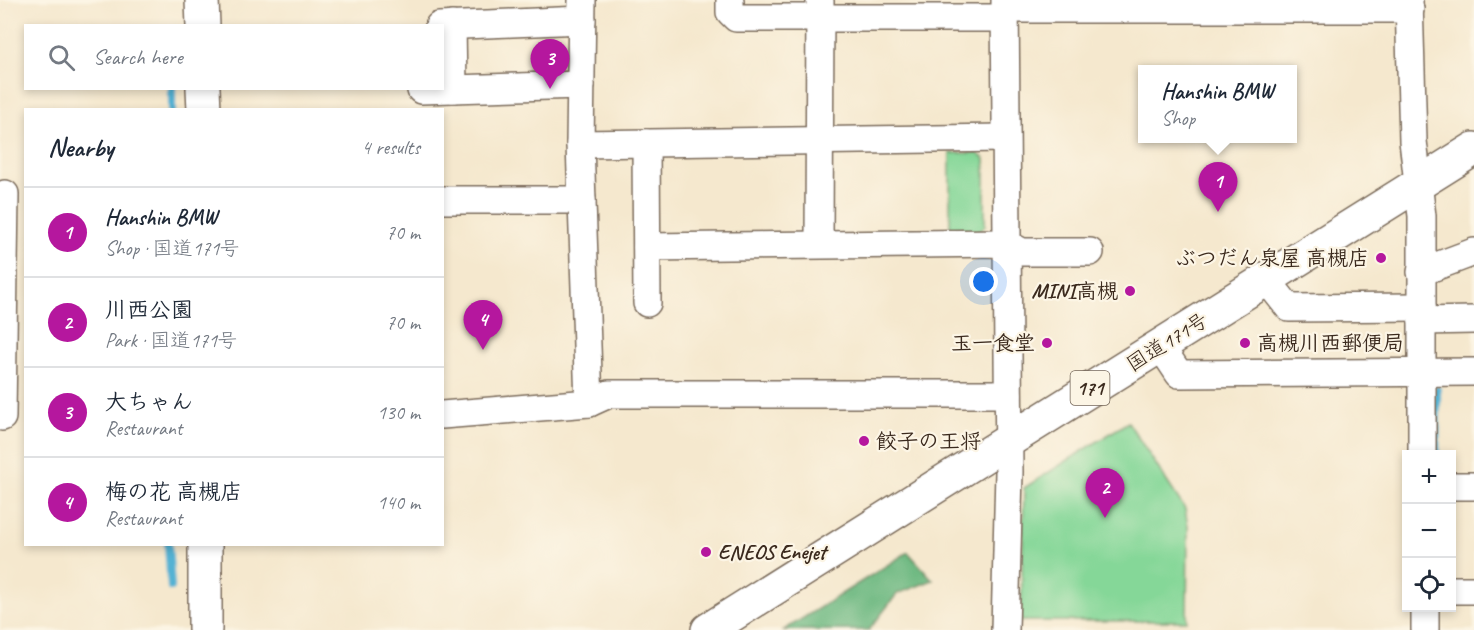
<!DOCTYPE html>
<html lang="en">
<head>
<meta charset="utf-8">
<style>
	:root { --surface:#fff; --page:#f2f2f3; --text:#1f2937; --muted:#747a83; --line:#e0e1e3; --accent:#b5179e }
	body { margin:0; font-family:Caveat,"Klee One",sans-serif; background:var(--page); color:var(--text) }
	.controls { position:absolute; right:18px; bottom:18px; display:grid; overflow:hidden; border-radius:0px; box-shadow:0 3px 9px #0003 }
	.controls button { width:54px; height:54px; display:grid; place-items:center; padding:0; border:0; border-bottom:2px solid var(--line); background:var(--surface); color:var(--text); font:30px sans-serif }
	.you { position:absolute; left:984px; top:282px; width:21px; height:21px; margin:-15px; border:4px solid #fff; border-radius:50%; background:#1a73e8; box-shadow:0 0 0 9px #1a73e833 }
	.badge { display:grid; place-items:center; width:39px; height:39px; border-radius:50%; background:var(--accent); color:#fff; font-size:20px; font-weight:700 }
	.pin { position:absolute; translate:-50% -50px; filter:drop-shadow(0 2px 3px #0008) }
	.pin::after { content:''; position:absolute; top:32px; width:21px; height:18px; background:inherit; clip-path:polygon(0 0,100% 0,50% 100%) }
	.popup { position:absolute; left:1138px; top:65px; width:159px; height:78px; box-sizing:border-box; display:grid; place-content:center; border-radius:0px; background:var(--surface); filter:drop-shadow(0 2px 4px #0005); font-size:20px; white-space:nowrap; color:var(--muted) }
	.popup b { font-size:22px; color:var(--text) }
	.popup::after { content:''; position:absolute; left:50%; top:100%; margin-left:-12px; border:12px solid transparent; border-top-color:var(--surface) }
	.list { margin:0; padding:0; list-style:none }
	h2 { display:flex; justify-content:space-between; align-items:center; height:78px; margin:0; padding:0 24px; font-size:26px }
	h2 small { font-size:20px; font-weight:400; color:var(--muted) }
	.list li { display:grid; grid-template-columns:39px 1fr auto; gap:18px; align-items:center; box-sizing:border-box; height:90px; padding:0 24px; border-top:2px solid var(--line) }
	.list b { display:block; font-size:22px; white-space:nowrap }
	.list p { margin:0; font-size:20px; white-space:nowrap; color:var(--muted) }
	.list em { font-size:20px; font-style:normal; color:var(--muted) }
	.icon { flex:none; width:33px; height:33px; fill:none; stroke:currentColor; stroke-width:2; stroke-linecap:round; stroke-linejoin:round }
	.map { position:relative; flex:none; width:1474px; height:630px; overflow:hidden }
	.search { position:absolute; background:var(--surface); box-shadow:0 3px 9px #0003; left:24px; top:24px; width:420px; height:66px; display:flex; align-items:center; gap:15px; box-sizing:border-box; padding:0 21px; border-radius:0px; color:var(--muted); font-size:22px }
	.panel { position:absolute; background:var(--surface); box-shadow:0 3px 9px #0003; left:24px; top:108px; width:420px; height:438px; border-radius:0px }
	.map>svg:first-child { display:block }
	.green { fill:#85d798; stroke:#60805b; stroke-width:1.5 }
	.forest { fill:#6cb880; stroke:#54714f; stroke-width:1.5 }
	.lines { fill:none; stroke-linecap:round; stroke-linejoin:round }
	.stream { stroke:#55b2d3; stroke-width:8 }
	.minor-casing { stroke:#7c6c5c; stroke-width:30 }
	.major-casing { stroke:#7c6c5c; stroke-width:36 }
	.highway-casing { stroke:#7c6c5c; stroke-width:36 }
	.minor { stroke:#fff; stroke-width:27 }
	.major { stroke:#fff; stroke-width:33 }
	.highway { stroke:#fff; stroke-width:33 }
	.poi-dot { fill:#b5179e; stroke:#fcf5e5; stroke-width:2 }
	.labels { text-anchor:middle; stroke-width:4.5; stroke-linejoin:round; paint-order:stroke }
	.shield { fill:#fcf5e5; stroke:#75675a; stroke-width:1.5 }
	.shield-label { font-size:20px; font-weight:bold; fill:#3b2a1e }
	.poi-label { font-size:21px; font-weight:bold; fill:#3b2a1e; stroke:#fcf5e5; text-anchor:end }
	.street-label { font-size:21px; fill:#3b2a1e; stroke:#fcf5e5 }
</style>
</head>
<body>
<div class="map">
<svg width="1474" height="630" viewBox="0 0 1474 630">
	<rect width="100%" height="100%" fill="#fcf5e5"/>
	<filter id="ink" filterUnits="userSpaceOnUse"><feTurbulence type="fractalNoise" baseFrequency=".0167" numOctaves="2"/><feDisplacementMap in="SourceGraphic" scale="12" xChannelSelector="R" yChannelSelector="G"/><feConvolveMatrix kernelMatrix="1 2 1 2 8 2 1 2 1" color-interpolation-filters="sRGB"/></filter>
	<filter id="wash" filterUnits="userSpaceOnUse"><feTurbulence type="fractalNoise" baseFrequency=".008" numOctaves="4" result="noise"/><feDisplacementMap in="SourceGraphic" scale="24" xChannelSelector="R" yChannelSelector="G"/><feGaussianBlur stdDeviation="1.35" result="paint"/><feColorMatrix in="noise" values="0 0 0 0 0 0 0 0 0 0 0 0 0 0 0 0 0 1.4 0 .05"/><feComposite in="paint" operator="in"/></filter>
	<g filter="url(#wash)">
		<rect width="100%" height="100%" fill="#f5e8ce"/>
		<g class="green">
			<path d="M 950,153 L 977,153 L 985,159 L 985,226 L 977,233 L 950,233 Z"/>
			<path d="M 1128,422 L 1185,509 L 1188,527 L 1187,621 L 1021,621 L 1024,488 Z"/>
		</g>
		<path class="forest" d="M 908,552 L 933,580 L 897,594 L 869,630 L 784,630 Z"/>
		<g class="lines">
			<g class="stream">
				<path d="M 172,110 L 172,88"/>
				<path d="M 1436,454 L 1437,390"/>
				<path d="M 168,544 L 171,587"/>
			</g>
		</g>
	</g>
	<g filter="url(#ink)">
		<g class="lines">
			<defs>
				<g id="minor">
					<path d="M 582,0 L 580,144 L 589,403"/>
					<path d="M 730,0 L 730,12 L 736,18 L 1005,18"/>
					<path d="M 1005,0 L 1009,472 L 1005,630"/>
					<path d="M 1409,0 L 1413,141 L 1422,216 L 1422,454"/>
					<path d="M 1005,9 L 1410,9"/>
					<path d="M 452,25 L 453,89"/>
					<path d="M 439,26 L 582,20"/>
					<path d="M 421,90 L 581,85"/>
					<path d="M 646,143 L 647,303"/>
					<path d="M 580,144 L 1005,138"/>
					<path d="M 442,200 L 582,200"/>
					<path d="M 819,243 L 820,1"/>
					<path d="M 647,247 L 1005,243 L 1022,252 L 1090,252"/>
					<path d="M 1421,272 L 1474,252"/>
					<path d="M 1266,279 L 1289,308 L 1422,307"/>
					<path d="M 1422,321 L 1474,320"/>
					<path d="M 1161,347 L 1179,374 L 1474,372"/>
					<path d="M 442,415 L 589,403 L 609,394 L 1008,394"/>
					<path d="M 2,417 L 5,194"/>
					<path d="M 1452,486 L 1474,486"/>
					<path d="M 1452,590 L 1474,590"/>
					<path d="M 1425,608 L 1425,630"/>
				</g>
				<g id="major">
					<path d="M 202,0 L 203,26"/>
					<path d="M 203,88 L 204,110"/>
					<path d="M 205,544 L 205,630"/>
				</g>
				<path id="highway" d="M 708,630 C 963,469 1218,309 1474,149"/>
			</defs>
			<use href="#minor" class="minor-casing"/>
			<use href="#major" class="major-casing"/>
			<use href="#highway" class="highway-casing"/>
			<use href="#minor" class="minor"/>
			<use href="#major" class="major"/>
			<use href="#highway" class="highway"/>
		</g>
	</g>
	<g class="poi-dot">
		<circle cx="1381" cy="258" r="6"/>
		<circle cx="1130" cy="291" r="6"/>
		<circle cx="1047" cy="343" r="6"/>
		<circle cx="1245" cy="343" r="6"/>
		<circle cx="864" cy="441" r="6"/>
		<circle cx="706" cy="552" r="6"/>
	</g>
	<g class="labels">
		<rect class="shield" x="1070.5" y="371" width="39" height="34" rx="4.5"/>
		<g class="shield-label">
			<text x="1090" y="395">171</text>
		</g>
		<g class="poi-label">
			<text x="1369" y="265">ぶつだん泉屋 高槻店</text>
			<text x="1118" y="298">MINI高槻</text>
			<text x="1035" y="350">玉一食堂</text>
			<text x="1257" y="350" text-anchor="start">高槻川西郵便局</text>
			<text x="876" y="448" text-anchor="start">餃子の王将</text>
			<text x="718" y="559" text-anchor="start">ENEOS Enejet</text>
		</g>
		<g class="street-label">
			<text transform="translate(1167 342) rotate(-32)" y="7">国道171号</text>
		</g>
	</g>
</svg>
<div class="controls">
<button>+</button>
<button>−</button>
<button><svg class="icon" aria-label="locate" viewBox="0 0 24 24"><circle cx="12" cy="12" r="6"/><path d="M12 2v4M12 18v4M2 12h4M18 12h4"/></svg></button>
</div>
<div class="you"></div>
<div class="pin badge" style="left:1218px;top:212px">1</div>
<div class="popup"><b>Hanshin BMW</b>Shop</div>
<div class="pin badge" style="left:1105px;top:518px">2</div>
<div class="pin badge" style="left:550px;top:89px">3</div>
<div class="pin badge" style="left:483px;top:350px">4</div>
<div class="search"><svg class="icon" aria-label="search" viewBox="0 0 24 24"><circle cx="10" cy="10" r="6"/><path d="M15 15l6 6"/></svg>Search here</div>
<section class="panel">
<h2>Nearby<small>4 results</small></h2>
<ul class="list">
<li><span class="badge">1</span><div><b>Hanshin BMW</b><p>Shop · 国道171号</p></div><em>70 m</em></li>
<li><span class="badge">2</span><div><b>川西公園</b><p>Park · 国道171号</p></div><em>70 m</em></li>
<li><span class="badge">3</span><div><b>大ちゃん</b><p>Restaurant</p></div><em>130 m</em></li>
<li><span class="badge">4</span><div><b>梅の花 高槻店</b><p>Restaurant</p></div><em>140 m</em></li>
</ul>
</section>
</div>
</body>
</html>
